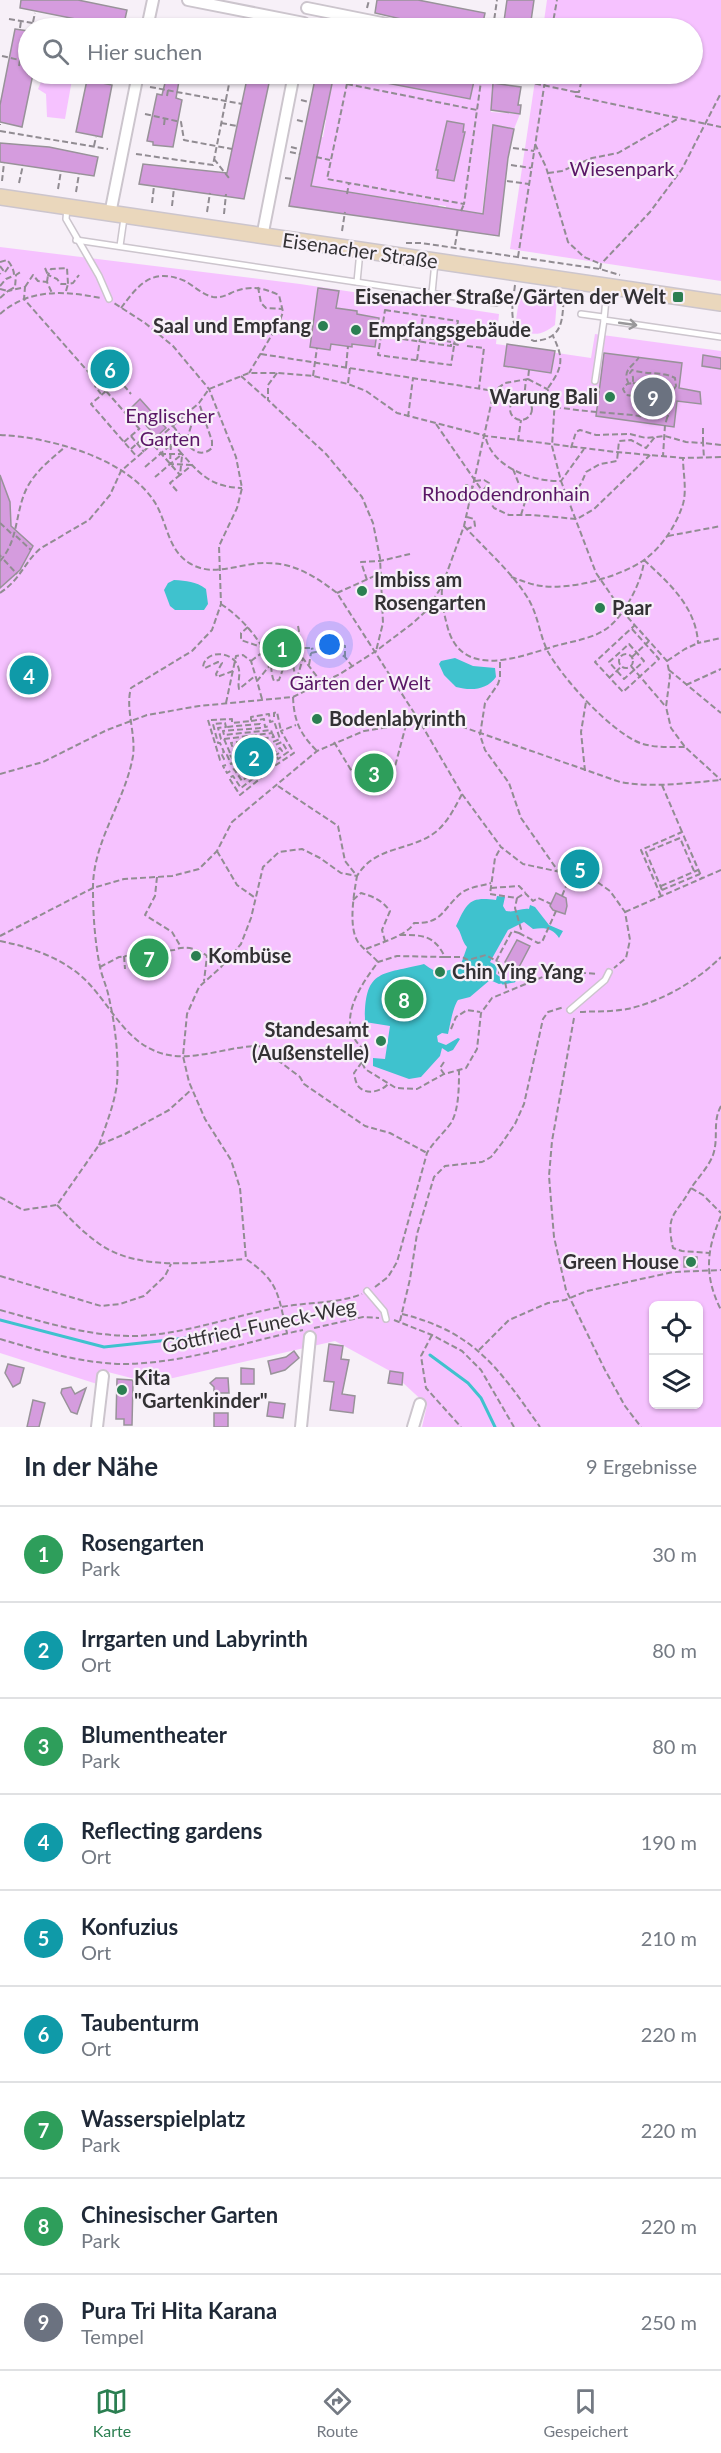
<!DOCTYPE html>
<html lang="de">
<head>
<meta charset="utf-8">
<style>
	:root { --surface:#fff; --page:#f6f6f7; --text:#1f2937; --muted:#747a83; --line:#e0e1e3; --accent:#2b7f51 }
	body { margin:0; font-family:Lato,sans-serif; background:var(--page); color:var(--text) }
	.controls { position:absolute; right:18px; bottom:18px; display:grid; overflow:hidden; border-radius:9px; box-shadow:0 2px 4px #0004 }
	.controls button { width:54px; height:54px; display:grid; place-items:center; padding:0; border:0; border-bottom:2px solid var(--line); background:var(--surface); color:var(--text); font:30px sans-serif }
	.you { position:absolute; left:330px; top:645px; width:21px; height:21px; margin:-15px; border:4px solid #fff; border-radius:50%; background:#1a73e8; box-shadow:0 0 0 9px #1a73e833 }
	.badge { display:grid; place-items:center; width:39px; height:39px; border-radius:50%; background:var(--accent); color:#fff; font-size:20px; font-weight:700 }
	.pin { position:absolute; translate:-50% -50%; border:3px solid #fff; box-shadow:0 2px 6px #0006 }
	.list { margin:0; padding:0; list-style:none }
	h2 { display:flex; justify-content:space-between; align-items:center; height:78px; margin:0; padding:0 24px; font-size:26px }
	h2 small { font-size:20px; font-weight:400; color:var(--muted) }
	.list li { display:grid; grid-template-columns:39px 1fr auto; gap:18px; align-items:center; box-sizing:border-box; height:96px; padding:0 24px; border-top:2px solid var(--line) }
	.list b { display:block; font-size:22px; white-space:nowrap }
	.list p { margin:0; font-size:20px; white-space:nowrap; color:var(--muted) }
	.list em { font-size:20px; font-style:normal; color:var(--muted) }
	.icon { flex:none; width:33px; height:33px; fill:none; stroke:currentColor; stroke-width:2; stroke-linecap:round; stroke-linejoin:round }
	.map { position:relative; flex:none; width:721px; height:1427px; overflow:hidden }
	.search { position:absolute; background:var(--surface); box-shadow:0 2px 4px #0004; left:18px; right:18px; top:18px; height:66px; display:flex; align-items:center; gap:15px; box-sizing:border-box; padding:0 21px; border-radius:33px; color:var(--muted); font-size:22px }
	.sheet { height:942px; background:var(--surface) }
	nav { display:flex; justify-content:space-around; align-items:center; box-sizing:border-box; height:84px; border-top:2px solid var(--line); background:var(--surface); font-size:16px; color:var(--muted) }
	nav a { display:grid; justify-items:center; gap:3px }
	nav .on { color:var(--accent) }
	.map>svg:first-child { display:block }
	.green { fill:#f6c2ff; fill-rule:evenodd }
	.water { fill:#3fc2ce }
	.lines { fill:none; stroke-linecap:round; stroke-linejoin:round }
	.stream { stroke:#3fc2ce; stroke-width:3 }
	.building { fill:#d59cde; stroke:#989299; stroke-width:1.5 }
	.lane-casing { stroke:#ccc5cd; stroke-width:8 }
	.street-casing { stroke:#ccc5cd; stroke-width:14 }
	.secondary-casing { stroke:#ccc5cd; stroke-width:18 }
	.path { stroke:#918c92; stroke-width:2; stroke-dasharray:6 3; stroke-linecap:butt }
	.lane { stroke:#fff; stroke-width:5 }
	.street { stroke:#fff; stroke-width:10 }
	.secondary { stroke:#ead7bc; stroke-width:15 }
	.oneway { stroke:#99989a }
	.poi-dot { fill:#2b7f51; stroke:#f7f0f8; stroke-width:2 }
	.labels { text-anchor:middle; stroke-width:4.5; stroke-linejoin:round; paint-order:stroke }
	.park-label { font-size:20px; fill:#5a1666; stroke:#f7f0f8 }
	.street-label { font-size:20px; fill:#333134; stroke:#f7f0f8 }
	.poi-label { font-size:20px; font-weight:bold; fill:#333134; stroke:#f7f0f8; text-anchor:start }
</style>
</head>
<body>
<div class="map">
<svg width="721" height="1427" viewBox="0 0 721 1427">
	<rect width="100%" height="100%" fill="#f7f0f8"/>
	<g class="green">
		<path d="M 547,0 L 721,0 L 721,281 L 510,249 L 536,74 L 692,74 L 692,28 L 543,28 Z"/>
		<path d="M 320,17 L 378,28 L 318,28 Z"/>
		<path d="M 49,74 L 73,74 L 65,119 L 47,117 L 46,94 L 38,89 L 41,82 L 46,82 Z"/>
		<path d="M 334,74 L 361,74 L 361,77 L 448,95 L 449,93 L 456,94 L 456,97 L 470,99 L 474,79 L 493,83 L 491,112 L 520,114 L 514,129 L 493,126 L 492,150 L 489,151 L 482,214 L 446,209 L 446,206 L 439,205 L 438,207 L 418,204 L 418,202 L 410,201 L 410,203 L 389,200 L 389,198 L 383,197 L 382,199 L 360,196 L 360,194 L 308,188 L 320,137 L 323,137 L 326,120 L 323,120 L 324,112 L 327,112 L 331,78 L 333,79 Z"/>
		<path d="M 0,247 L 300,284 L 499,314 L 496,344 L 591,358 L 595,334 L 721,351 L 721,1427 L 422,1427 L 427,1405 L 402,1382 L 403,1373 L 390,1371 L 335,1341 L 173,1378 L 143,1381 L 100,1370 L 97,1384 L 0,1353 ZM 654,1306 L 698,1306 L 698,1404 L 654,1404 Z"/>
		<path d="M 522,292 L 557,299 L 555,325 C 539,338 527,337 516,320 L 520,293 Z"/>
	</g>
	<g class="water">
		<path d="M 174,580 C 187,581 195,581 206,589 L 208,604 L 204,610 L 175,610 L 170,606 L 164,590 L 168,583 Z"/>
		<path d="M 455,658 L 473,666 L 495,668 L 496,677 C 487,690 471,691 456,687 L 444,675 L 439,664 L 441,661 Z"/>
		<path d="M 497,896 L 505,897 L 503,906 L 506,911 C 515,913 520,908 529,909 L 530,905 L 535,907 L 549,925 L 563,931 L 559,938 C 553,928 544,927 533,929 L 524,922 L 508,930 L 490,962 L 497,966 L 496,974 L 503,979 L 503,983 L 499,984 L 490,980 L 470,997 L 458,1000 C 453,1007 450,1025 448,1034 L 442,1033 L 437,1036 L 438,1042 L 446,1045 L 458,1038 L 460,1039 L 453,1050 L 448,1052 L 442,1048 L 440,1056 L 421,1077 L 409,1079 L 373,1066 L 373,1058 L 385,1059 L 390,1026 L 365,1022 C 364,968 382,975 424,964 C 441,977 442,971 460,967 L 467,947 C 461,940 462,933 456,926 C 467,903 469,896 496,900 Z"/>
	</g>
	<g class="lines">
		<g class="stream">
			<path d="M 503,983 L 514,981 L 515,978 L 521,976"/>
			<path d="M 0,1320 L 104,1347 L 215,1335"/>
			<path d="M 430,1355 L 468,1383 L 481,1398 L 495,1427"/>
		</g>
	</g>
	<g class="building">
		<path d="M 21,0 L 78,0 L 127,10 L 123,28 L 121,28 L 20,8 Z"/>
		<path d="M 377,0 L 418,0 L 485,13 L 482,28 L 440,28 L 375,13 Z"/>
		<path d="M 507,0 L 534,0 L 530,28 L 503,28 Z"/>
		<path d="M 172,19 L 200,24 L 200,28 L 170,28 Z"/>
		<path d="M 15,29 L 28,31 L 28,74 L 33,74 L 22,127 L 0,122 L 0,105 Z"/>
		<path d="M 161,74 L 188,74 L 186,83 L 179,81 L 176,98 L 182,100 L 173,147 L 153,145 L 153,142 L 147,141 L 157,94 L 162,95 L 166,79 L 161,78 Z"/>
		<path d="M 248,74 L 271,74 L 244,199 L 139,184 L 143,164 L 227,173 Z"/>
		<path d="M 316,74 L 334,74 L 311,186 L 483,214 L 493,125 L 514,129 L 508,158 L 499,236 L 289,206 Z"/>
		<path d="M 361,74 L 444,74 L 474,81 L 470,99 L 360,78 Z"/>
		<path d="M 87,80 L 112,85 L 102,137 L 76,132 Z"/>
		<path d="M 493,83 L 521,87 L 518,105 L 521,105 L 520,114 L 491,110 Z"/>
		<path d="M 447,121 L 464,124 L 463,132 L 465,132 L 454,181 L 437,178 L 438,170 L 436,170 Z"/>
		<path d="M 0,143 L 49,147 L 98,157 L 94,176 L 0,162 Z"/>
		<path d="M 318,288 L 339,291 L 336,308 L 357,311 L 357,314 L 379,318 L 375,347 L 352,344 L 352,347 L 331,344 L 330,350 L 310,347 Z"/>
		<path d="M 507,344 L 555,351 L 551,373 L 504,366 Z"/>
		<path d="M 604,353 L 682,363 L 679,388 L 700,392 L 701,404 L 677,401 L 674,427 L 596,416 Z"/>
		<path d="M 703,355 L 721,358 L 721,369 L 702,366 Z"/>
		<path d="M 140,399 L 166,428 L 156,437 L 131,408 Z"/>
		<path d="M 0,475 L 10,502 L 11,526 L 33,546 L 20,570 L 0,588 Z"/>
		<path d="M 556,893 L 566,898 L 567,906 L 565,914 L 553,910 L 550,906 Z"/>
		<path d="M 517,940 L 530,946 L 518,969 L 505,962 Z"/>
		<rect x="684" y="1257" width="13" height="10"/>
		<path d="M 329,1344 L 343,1346 L 341,1359 L 349,1360 L 342,1394 L 355,1396 L 353,1413 L 330,1410 L 334,1382 L 324,1381 Z"/>
		<path d="M 294,1351 L 299,1358 L 285,1370 L 271,1374 L 268,1361 L 286,1357 Z"/>
		<path d="M 8,1364 L 24,1368 L 20,1383 L 13,1387 L 5,1373 Z"/>
		<path d="M 241,1368 L 254,1369 L 254,1384 L 241,1384 Z"/>
		<path d="M 390,1371 L 403,1373 L 402,1385 L 388,1383 Z"/>
		<path d="M 216,1378 L 228,1378 L 229,1393 L 214,1393 L 214,1387 L 210,1383 Z"/>
		<path d="M 117,1379 L 132,1380 L 133,1382 L 132,1425 L 124,1425 L 124,1419 L 116,1419 Z"/>
		<path d="M 71,1387 L 75,1394 L 86,1388 L 77,1414 L 71,1412 L 61,1393 L 62,1389 Z"/>
		<path d="M 33,1400 L 45,1403 L 39,1427 L 27,1427 Z"/>
		<path d="M 269,1402 L 285,1404 L 283,1418 L 267,1416 Z"/>
		<rect x="214" y="1413" width="14" height="14"/>
	</g>
	<g class="lines">
		<defs>
			<g id="lane">
				<path d="M 67,207 L 66,219 L 99,276 L 109,299"/>
				<path d="M 76,240 L 496,303"/>
				<path d="M 120,246 L 124,218"/>
				<path d="M 357,282 L 360,251"/>
				<path d="M 607,288 L 604,320 L 721,337"/>
				<path d="M 432,293 L 435,262"/>
				<path d="M 581,314 L 603,317"/>
				<path d="M 595,381 L 604,320"/>
				<path d="M 570,1010 L 605,980 L 609,972"/>
				<path d="M 367,1291 L 384,1311 L 386,1319"/>
			</g>
			<g id="street">
				<path d="M 188,0 L 304,23"/>
				<path d="M 307,8 L 407,28"/>
				<path d="M 147,28 L 153,0"/>
				<path d="M 110,214 L 138,74"/>
				<path d="M 262,237 L 294,74"/>
				<path d="M 97,1427 L 103,1376"/>
				<path d="M 301,1427 L 310,1337"/>
				<path d="M 413,1427 L 420,1404"/>
			</g>
			<path id="secondary" d="M 0,197 L 721,303"/>
		</defs>
		<use href="#lane" class="lane-casing"/>
		<use href="#street" class="street-casing"/>
		<use href="#secondary" class="secondary-casing"/>
		<g class="path">
			<path d="M 367,8 L 369,0"/>
			<path d="M 9,19 L 62,28"/>
			<path d="M 33,22 L 35,13"/>
			<path d="M 316,24 L 321,25"/>
			<path d="M 493,25 L 501,26"/>
			<path d="M 20,28 L 21,21"/>
			<path d="M 61,28 L 62,20"/>
			<path d="M 78,28 L 79,23"/>
			<path d="M 107,28 L 107,27"/>
			<path d="M 423,28 L 423,26"/>
			<path d="M 493,28 L 497,0"/>
			<path d="M 552,28 L 557,0"/>
			<path d="M 2,56 L 28,62"/>
			<path d="M 19,66 L 20,60"/>
			<path d="M 85,74 L 122,81"/>
			<path d="M 349,74 L 327,179 L 464,204 L 482,74"/>
			<path d="M 491,74 L 575,92 L 575,96 L 721,127"/>
			<path d="M 230,77 L 246,81"/>
			<path d="M 347,84 L 477,110"/>
			<path d="M 150,87 L 242,104"/>
			<path d="M 575,92 L 579,92 L 583,74"/>
			<path d="M 167,96 L 168,90"/>
			<path d="M 301,100 L 309,102"/>
			<path d="M 145,114 L 181,122 L 184,140 L 232,149"/>
			<path d="M 297,120 L 305,122"/>
			<path d="M 221,123 L 237,126"/>
			<path d="M 0,125 L 0,124"/>
			<path d="M 164,125 L 165,117"/>
			<path d="M 0,131 L 108,149"/>
			<path d="M 535,144 L 546,167 L 568,242 L 584,257 L 601,264"/>
			<path d="M 94,146 L 96,137"/>
			<path d="M 291,147 L 299,149"/>
			<path d="M 513,148 L 534,151"/>
			<path d="M 290,152 L 300,154"/>
			<path d="M 136,154 L 213,165 L 231,74"/>
			<path d="M 316,157 L 330,160"/>
			<path d="M 214,159 L 229,178"/>
			<path d="M 511,165 L 531,168"/>
			<path d="M 548,173 L 562,171 L 592,158 L 618,153 L 679,118"/>
			<path d="M 285,178 L 293,179"/>
			<path d="M 2,181 L 4,163"/>
			<path d="M 507,181 L 529,184"/>
			<path d="M 19,183 L 23,165"/>
			<path d="M 58,189 L 61,171"/>
			<path d="M 76,192 L 79,174"/>
			<path d="M 347,194 L 349,183"/>
			<path d="M 152,203 L 154,186"/>
			<path d="M 172,206 L 174,188"/>
			<path d="M 461,211 L 464,204"/>
			<path d="M 207,212 L 210,193"/>
			<path d="M 224,214 L 226,194"/>
			<path d="M 342,231 L 345,212"/>
			<path d="M 406,243 L 421,243 L 600,269 L 620,275"/>
			<path d="M 455,245 L 458,228"/>
			<path d="M 518,257 L 546,74"/>
			<path d="M 0,262 L 7,260 C 10,263 14,269 14,275"/>
			<path d="M 0,266 L 3,270 L 0,274"/>
			<path d="M 45,268 L 48,275 L 47,282"/>
			<path d="M 600,269 L 601,264 L 650,212 L 682,169 L 721,93"/>
			<path d="M 5,272 L 10,265"/>
			<path d="M 515,285 C 512,310 506,330 534,341 C 565,339 562,318 564,294"/>
			<path d="M 0,286 L 6,279 L 13,276"/>
			<path d="M 25,287 L 33,275 L 38,281 L 47,282 L 52,293"/>
			<path d="M 258,287 L 261,303 L 266,308 L 282,309"/>
			<path d="M 0,289 L 8,291 L 15,287 L 16,275 L 22,271"/>
			<path d="M 66,291 L 68,284 L 61,284 L 57,279 L 48,275 L 51,269 L 67,268 L 68,284 L 73,283 L 79,275"/>
			<path d="M 0,298 L 8,291 L 25,287 L 24,299 L 98,383 L 102,380 L 108,388 L 106,391 L 180,475 L 192,465 C 207,481 219,487 242,488"/>
			<path d="M 121,308 C 139,284 152,267 185,281 C 194,286 203,295 213,297 C 220,298 225,296 231,293 C 249,285 261,287 279,295 L 283,312 L 279,323 L 249,373"/>
			<path d="M 385,310 L 458,321 L 451,365 L 378,355 Z"/>
			<path d="M 0,314 C 29,288 65,291 101,298"/>
			<path d="M 378,332 L 388,335 L 388,337 L 451,346 L 451,343 L 459,345"/>
			<path d="M 388,335 L 389,331 L 451,342"/>
			<path d="M 467,346 L 484,348 L 479,388"/>
			<path d="M 261,354 L 494,391"/>
			<path d="M 417,360 L 423,316"/>
			<path d="M 346,367 L 348,346"/>
			<path d="M 529,370 L 528,379 L 547,389 L 555,399 L 552,446 L 561,481 L 596,573 L 623,612 L 667,661 L 670,676 L 666,707 L 671,728 L 685,747 L 721,780"/>
			<path d="M 277,373 L 268,385 L 268,400 L 326,454 L 362,497 L 373,523 L 380,558 L 383,623 L 376,651"/>
			<path d="M 241,376 L 268,400"/>
			<path d="M 313,376 L 317,348"/>
			<path d="M 98,383 L 95,386 L 101,394"/>
			<path d="M 348,383 L 350,368"/>
			<path d="M 633,383 L 671,391"/>
			<path d="M 105,384 L 115,375 L 131,394"/>
			<path d="M 629,384 C 621,370 633,367 639,357"/>
			<path d="M 548,388 C 563,367 564,359 553,336"/>
			<path d="M 106,391 L 91,404 L 137,457"/>
			<path d="M 644,398 L 652,397"/>
			<circle cx="521" cy="409" r="11"/>
			<path d="M 524,399 L 526,379"/>
			<path d="M 555,407 C 581,411 607,413 633,415 C 641,416 648,419 657,418 L 659,412 L 654,407 L 646,406 L 644,398 L 626,395 L 623,389 L 627,384 L 633,383 L 633,377 L 630,373 L 632,370 C 646,375 662,371 675,378 L 676,386 C 670,395 665,397 670,408 L 665,425 L 663,456"/>
			<path d="M 658,415 L 669,416"/>
			<path d="M 408,417 L 413,378"/>
			<path d="M 436,424 L 494,508 L 509,515 L 532,515 L 577,519 L 594,509 L 650,455"/>
			<path d="M 173,426 C 183,438 195,463 212,448 L 212,441 L 199,403"/>
			<path d="M 703,428 L 703,443 L 721,445"/>
			<path d="M 0,435 C 50,437 131,459 157,506 C 168,527 169,552 191,564 C 215,578 242,562 267,563 C 295,563 316,577 337,593 L 420,722 L 462,794 L 501,847 L 523,864 L 593,879 L 610,891 L 625,912 L 630,940 L 626,958 L 614,968"/>
			<path d="M 131,436 L 144,452"/>
			<path d="M 185,439 L 188,436 L 192,423 L 206,418"/>
			<path d="M 486,439 C 494,468 534,482 561,481 L 584,449"/>
			<path d="M 518,441 L 521,420"/>
			<path d="M 124,442 L 139,429"/>
			<path d="M 171,444 L 170,464 L 192,465"/>
			<path d="M 571,448 L 576,432 L 580,430 L 596,435 L 630,434 L 646,438 L 665,436 L 686,442 L 703,443 L 704,458"/>
			<path d="M 131,449 L 145,436"/>
			<path d="M 160,454 L 182,454 L 192,465"/>
			<path d="M 145,467 L 173,443 L 182,454 L 155,477"/>
			<path d="M 513,469 L 520,487 L 520,494"/>
			<path d="M 475,481 L 484,480 L 489,483 L 482,492"/>
			<path d="M 177,491 L 170,483 L 180,475 L 182,456"/>
			<path d="M 488,498 L 506,493 L 509,498 C 534,483 566,527 586,472 L 600,464 L 617,461 L 619,441 L 631,440 L 646,448 L 655,437"/>
			<path d="M 470,502 L 462,496 L 466,485 L 473,487"/>
			<path d="M 521,515 L 525,502 L 531,497"/>
			<path d="M 467,517 L 474,519 L 475,526 L 467,529"/>
			<path d="M 0,523 L 13,535"/>
			<path d="M 464,526 C 485,549 516,576 530,602 C 538,617 540,635 547,650 C 562,678 610,731 640,743 C 654,748 670,747 685,747"/>
			<path d="M 16,536 L 31,550"/>
			<path d="M 668,536 L 721,526"/>
			<path d="M 0,555 L 1,557"/>
			<path d="M 4,560 L 17,574"/>
			<path d="M 644,560 C 669,583 696,607 698,643 L 721,638"/>
			<path d="M 0,561 C 18,541 15,516 25,492 C 33,473 50,460 65,447"/>
			<path d="M 511,577 C 521,580 531,585 542,586 C 571,590 620,577 644,560 C 662,547 676,526 683,504 C 687,490 683,472 683,458"/>
			<path d="M 367,580 L 361,562 L 380,561 L 410,554"/>
			<path d="M 442,589 C 441,602 444,613 447,625 C 460,680 517,658 555,646 C 573,641 598,638 611,625 C 626,612 643,579 644,560"/>
			<path d="M 0,593 C 21,579 25,561 41,548 L 89,520 L 110,495 L 121,471 L 199,403 L 209,389 L 249,373 L 277,373 L 313,376 L 348,384 L 366,391 L 397,413 L 486,436 L 616,452 L 683,458 L 721,457"/>
			<path d="M 337,593 L 381,573"/>
			<path d="M 221,604 C 242,618 260,639 270,662 C 272,668 271,675 274,681 L 279,680 L 283,669 L 288,664 L 293,665 L 295,675 L 298,675 L 303,658"/>
			<path d="M 298,626 L 302,647"/>
			<path d="M 248,627 L 241,633 L 241,640 L 261,647"/>
			<path d="M 632,629 L 659,659 L 623,692 L 595,662 L 635,625"/>
			<path d="M 629,644 L 644,661 L 624,679 L 609,662 Z"/>
			<path d="M 295,648 L 310,648"/>
			<path d="M 311,653 L 320,651 L 328,657 L 332,656 L 334,650 L 330,644 L 311,649"/>
			<circle cx="626" cy="661" r="7"/>
			<path d="M 345,657 L 345,646 L 337,644 L 334,649 L 345,657 L 352,666"/>
			<path d="M 632,657 L 649,641"/>
			<path d="M 251,661 L 263,652"/>
			<path d="M 667,661 L 685,649 L 698,643"/>
			<path d="M 500,662 L 500,678 L 498,684 L 485,703 L 480,735 L 485,750 L 509,783 L 521,818 L 558,871"/>
			<path d="M 309,665 L 311,653"/>
			<path d="M 631,666 L 666,707"/>
			<path d="M 669,670 L 721,713"/>
			<path d="M 233,671 L 217,677 L 216,674 L 222,663 L 218,662 L 205,668 L 203,667 C 205,650 230,651 237,664 C 242,673 237,681 239,689 L 255,676"/>
			<path d="M 609,678 L 622,666"/>
			<path d="M 686,685 L 721,669"/>
			<path d="M 293,697 C 294,721 300,734 317,751"/>
			<path d="M 262,699 L 257,681 L 271,664 L 295,648 L 322,683"/>
			<path d="M 226,703 L 236,656 L 243,655 L 251,661 L 257,681"/>
			<path d="M 274,717 L 274,713 L 277,712 L 281,731"/>
			<path d="M 251,721 L 264,719 L 265,727 L 270,726"/>
			<path d="M 224,739 L 272,733 L 271,730 L 224,735 L 223,731 L 260,728 L 260,724 L 226,727"/>
			<path d="M 334,742 L 357,780 L 393,774 L 406,725"/>
			<path d="M 230,755 L 232,758 L 236,756 L 231,743 L 274,737 L 272,733"/>
			<path d="M 244,758 L 245,760 L 263,746 L 280,739 L 274,721 L 270,722 L 269,714 L 251,717 L 251,721 L 232,723 L 232,719 L 208,720 L 220,760 L 224,759 L 221,753 L 224,752 L 220,743 L 218,743 L 213,724 L 225,723 L 226,727 L 218,728 L 221,739 L 224,739 L 230,753 L 227,755 L 231,764 L 238,761 L 243,770 L 269,750 L 268,748 L 282,742 L 288,752 L 278,759 L 276,755 L 257,769 L 260,773 L 241,788 L 233,776 L 229,778 L 240,795 L 267,773 L 265,769 L 273,762 L 276,765 L 294,753 L 281,731 L 296,725"/>
			<path d="M 226,765 L 223,766 L 227,773 L 234,769 L 242,781 L 257,769"/>
			<circle cx="374" cy="776" r="10"/>
			<path d="M 237,767 L 243,775 L 280,748 L 282,751 L 276,755"/>
			<path d="M 585,771 L 581,732 L 586,702"/>
			<path d="M 0,774 L 43,762 L 107,730 L 147,715 L 199,706 L 293,697 L 340,674 L 376,651 L 413,623 L 426,611 L 442,586 L 464,526 L 494,391 L 505,383 L 528,379"/>
			<path d="M 662,785 L 682,832"/>
			<path d="M 278,786 L 338,826 L 345,861 L 357,876 C 354,893 348,927 358,942 C 363,949 372,955 378,962"/>
			<path d="M 217,851 L 237,885 L 254,897"/>
			<path d="M 157,877 L 155,896 L 145,915 L 172,932 L 181,947"/>
			<path d="M 661,886 L 698,870"/>
			<path d="M 491,888 L 519,886 L 525,892"/>
			<path d="M 662,890 L 646,852 L 680,838 L 694,871"/>
			<path d="M 662,890 L 700,874"/>
			<path d="M 562,896 L 571,874"/>
			<path d="M 661,896 L 641,850 L 682,832 L 702,878"/>
			<path d="M 517,898 L 525,893 L 533,901 L 538,898 L 551,904"/>
			<path d="M 353,900 L 361,893 C 374,897 382,900 390,911 L 382,930 L 385,941"/>
			<path d="M 625,912 L 721,870"/>
			<path d="M 519,933 L 538,943 L 542,942 L 556,911"/>
			<path d="M 400,935 C 423,935 434,935 445,957 L 397,956 L 378,962 C 361,985 335,1021 361,1047 L 360,1058 L 365,1069 L 396,1088 L 417,1089 L 444,1074 L 466,1068 L 477,1049 L 481,1013 L 492,998 L 557,971 L 598,974"/>
			<path d="M 0,936 L 93,888 L 124,879 L 172,876 L 199,869 L 217,851 L 232,822 L 317,751 L 364,731 L 420,722 L 463,727 L 620,782 C 654,788 687,783 721,780"/>
			<path d="M 0,941 C 34,948 69,960 92,987 C 114,1012 129,1045 164,1054 C 194,1062 228,1046 259,1046 L 300,1077 L 304,1084 L 365,1126 L 390,1133 L 427,1153"/>
			<path d="M 366,949 C 380,943 408,935 414,923 C 442,924 442,910 460,894 C 468,887 481,886 491,883"/>
			<path d="M 124,956 L 125,969"/>
			<path d="M 445,957 L 462,957 L 468,960 L 486,955 L 500,963 L 499,973 L 504,976 L 507,992"/>
			<path d="M 496,961 L 512,931 L 519,933 L 521,929 L 515,908 L 517,898 L 490,894 L 495,858 L 501,847"/>
			<path d="M 100,967 L 119,957 L 174,950 C 184,945 199,949 207,956 L 204,981"/>
			<path d="M 580,1012 C 596,1011 612,1012 627,1009 C 661,1002 697,981 721,957"/>
			<path d="M 574,1018 L 552,1141 L 549,1176 L 554,1237 L 566,1290 L 605,1370 L 625,1406 L 641,1427"/>
			<path d="M 451,1029 L 456,1017 L 467,1010 L 480,1012"/>
			<path d="M 362,1062 L 354,1073 C 355,1078 356,1085 360,1088 C 368,1095 382,1091 388,1084"/>
			<path d="M 444,1062 L 440,1068 L 444,1074"/>
			<path d="M 721,1106 C 712,1122 719,1138 713,1155 C 709,1166 698,1178 691,1188 L 703,1195 L 721,1213"/>
			<path d="M 99,1145 C 106,1125 114,1105 117,1084 C 119,1057 115,1024 109,998 C 107,987 102,977 100,967 C 95,943 93,915 93,890 C 92,842 125,802 133,756 C 136,733 125,709 131,688 L 192,651 L 212,630 L 221,604 L 219,546 L 237,508 L 242,488 L 236,457 L 209,389 L 173,346 L 145,323 L 114,303"/>
			<path d="M 691,1188 C 676,1216 665,1213 673,1248 L 682,1251 L 710,1253"/>
			<path d="M 0,1197 L 23,1210 L 57,1205 L 99,1145 L 125,1134 L 169,1110 L 192,1089"/>
			<path d="M 57,1205 C 71,1220 85,1234 101,1245 C 139,1271 202,1263 245,1259"/>
			<path d="M 721,1216 C 706,1251 704,1276 721,1310"/>
			<path d="M 0,1276 L 101,1306 L 120,1304 L 144,1296 L 165,1276 L 171,1264"/>
			<path d="M 375,1287 L 388,1277 L 397,1262 L 427,1153 C 434,1141 443,1134 451,1123 C 459,1110 459,1086 459,1070"/>
			<path d="M 0,1310 C 44,1322 87,1336 134,1336 C 183,1335 232,1316 281,1307 C 308,1302 336,1304 362,1294"/>
			<path d="M 402,1314 C 475,1332 499,1369 540,1427"/>
			<path d="M 394,1320 L 432,1335 L 462,1351 L 481,1370 L 514,1427"/>
			<path d="M 400,1321 L 410,1279 L 417,1234 L 434,1177 L 445,1166 L 482,1162 L 491,1157 L 502,1143 L 515,1124 L 524,1104 L 543,1019 L 548,1012 L 564,1007"/>
			<path d="M 314,1328 L 363,1317 L 379,1318"/>
			<path d="M 287,1333 C 278,1296 280,1282 246,1259 L 240,1188 L 231,1160 L 205,1119 L 189,1082 L 183,1056 L 187,1014 L 199,987 L 221,967 L 241,944 L 251,918 L 263,867 L 279,852 L 302,849 L 320,858 L 341,873 L 357,876 C 376,844 413,852 438,830 C 449,820 455,807 462,794"/>
			<path d="M 432,1335 L 421,1356 L 426,1388 L 461,1427"/>
			<path d="M 0,1339 C 41,1351 83,1364 126,1364 C 186,1363 244,1342 303,1330"/>
			<path d="M 479,1350 L 509,1320 L 548,1303 L 565,1300 L 587,1291 L 673,1272 L 721,1270"/>
		</g>
		<use href="#lane" class="lane"/>
		<use href="#street" class="street"/>
		<use href="#secondary" class="secondary"/>
	</g>
	<defs><path id="oneway-shaft" d="M-6 0H5M1.5-3L5.5 0L1.5 3" fill="none" stroke-width="1.6" stroke-linecap="round" stroke-linejoin="round" transform="scale(1.5)"/></defs>
	<use class="oneway" href="#oneway-shaft" transform="translate(628 324) rotate(8)"/>
	<g class="poi-dot">
		<rect x="672" y="291" width="12" height="12" rx="3"/>
		<circle cx="323" cy="326" r="6"/>
		<circle cx="356" cy="330" r="6"/>
		<circle cx="610" cy="397" r="6"/>
		<circle cx="362" cy="591" r="6"/>
		<circle cx="600" cy="608" r="6"/>
		<circle cx="317" cy="719" r="6"/>
		<circle cx="196" cy="956" r="6"/>
		<circle cx="440" cy="972" r="6"/>
		<circle cx="381" cy="1041" r="6"/>
		<circle cx="691" cy="1262" r="6"/>
		<circle cx="122" cy="1390" r="6"/>
	</g>
	<g class="labels">
		<g class="park-label">
			<text x="622" y="176">Wiesenpark</text>
			<text x="170" y="423">Englischer<tspan x="170" dy="23">Garten</tspan></text>
			<text x="506" y="501">Rhododendronhain</text>
			<text x="360" y="690">Gärten der Welt</text>
		</g>
		<g class="street-label">
			<text transform="translate(360 251) rotate(8)" y="7">Eisenacher Straße</text>
			<text transform="translate(259 1326) rotate(-12)" y="7">Gottfried-Funeck-Weg</text>
		</g>
		<g class="poi-label">
			<text x="666" y="304" text-anchor="end">Eisenacher Straße/Gärten der Welt</text>
			<text x="311" y="333" text-anchor="end">Saal und Empfang</text>
			<text x="368" y="337">Empfangsgebäude</text>
			<text x="598" y="404" text-anchor="end">Warung Bali</text>
			<text x="374" y="587">Imbiss am<tspan x="374" dy="23">Rosengarten</tspan></text>
			<text x="612" y="615">Paar</text>
			<text x="329" y="726">Bodenlabyrinth</text>
			<text x="208" y="963">Kombüse</text>
			<text x="452" y="979">Chin Ying Yang</text>
			<text x="369" y="1037" text-anchor="end">Standesamt<tspan x="369" dy="23">(Außenstelle)</tspan></text>
			<text x="679" y="1269" text-anchor="end">Green House</text>
			<text x="134" y="1385">Kita<tspan x="134" dy="23">"Gartenkinder"</tspan></text>
		</g>
	</g>
</svg>
<div class="controls">
<button><svg class="icon" aria-label="locate" viewBox="0 0 24 24"><circle cx="12" cy="12" r="6"/><path d="M12 2v4M12 18v4M2 12h4M18 12h4"/></svg></button>
<button><svg class="icon" aria-label="layers" viewBox="0 0 24 24"><path d="M12 4l9 5-9 5-9-5zM3 14l9 5 9-5"/></svg></button>
</div>
<div class="you"></div>
<div class="pin badge" style="left:282px;top:648px;background:#2e9e5b">1</div>
<div class="pin badge" style="left:254px;top:757px;background:#0f9aa8">2</div>
<div class="pin badge" style="left:374px;top:773px;background:#2e9e5b">3</div>
<div class="pin badge" style="left:29px;top:675px;background:#0f9aa8">4</div>
<div class="pin badge" style="left:580px;top:869px;background:#0f9aa8">5</div>
<div class="pin badge" style="left:110px;top:369px;background:#0f9aa8">6</div>
<div class="pin badge" style="left:149px;top:958px;background:#2e9e5b">7</div>
<div class="pin badge" style="left:404px;top:999px;background:#2e9e5b">8</div>
<div class="pin badge" style="left:653px;top:397px;background:#6b7280">9</div>
<div class="search"><svg class="icon" aria-label="search" viewBox="0 0 24 24"><circle cx="10" cy="10" r="6"/><path d="M15 15l6 6"/></svg>Hier suchen</div>
</div>
<section class="sheet">
<h2>In der Nähe<small>9 Ergebnisse</small></h2>
<ul class="list">
<li><span class="badge" style="background:#2e9e5b">1</span><div><b>Rosengarten</b><p>Park</p></div><em>30 m</em></li>
<li><span class="badge" style="background:#0f9aa8">2</span><div><b>Irrgarten und Labyrinth</b><p>Ort</p></div><em>80 m</em></li>
<li><span class="badge" style="background:#2e9e5b">3</span><div><b>Blumentheater</b><p>Park</p></div><em>80 m</em></li>
<li><span class="badge" style="background:#0f9aa8">4</span><div><b>Reflecting gardens</b><p>Ort</p></div><em>190 m</em></li>
<li><span class="badge" style="background:#0f9aa8">5</span><div><b>Konfuzius</b><p>Ort</p></div><em>210 m</em></li>
<li><span class="badge" style="background:#0f9aa8">6</span><div><b>Taubenturm</b><p>Ort</p></div><em>220 m</em></li>
<li><span class="badge" style="background:#2e9e5b">7</span><div><b>Wasserspielplatz</b><p>Park</p></div><em>220 m</em></li>
<li><span class="badge" style="background:#2e9e5b">8</span><div><b>Chinesischer Garten</b><p>Park</p></div><em>220 m</em></li>
<li><span class="badge" style="background:#6b7280">9</span><div><b>Pura Tri Hita Karana</b><p>Tempel</p></div><em>250 m</em></li>
</ul>
</section>
<nav>
<a class="on"><svg class="icon" aria-label="map" viewBox="0 0 24 24"><path d="M3 6l6-2 6 2 6-2v14l-6 2-6-2-6 2zM9 4v14M15 6v14"/></svg>Karte</a>
<a><svg class="icon" aria-label="directions" viewBox="0 0 24 24"><path d="M12 3l9 9-9 9-9-9zM9 14v-3h6M13 9l2 2-2 2"/></svg>Route</a>
<a><svg class="icon" aria-label="saved" viewBox="0 0 24 24"><path d="M7 4h10v16l-5-4-5 4z"/></svg>Gespeichert</a>
</nav>
</body>
</html>
